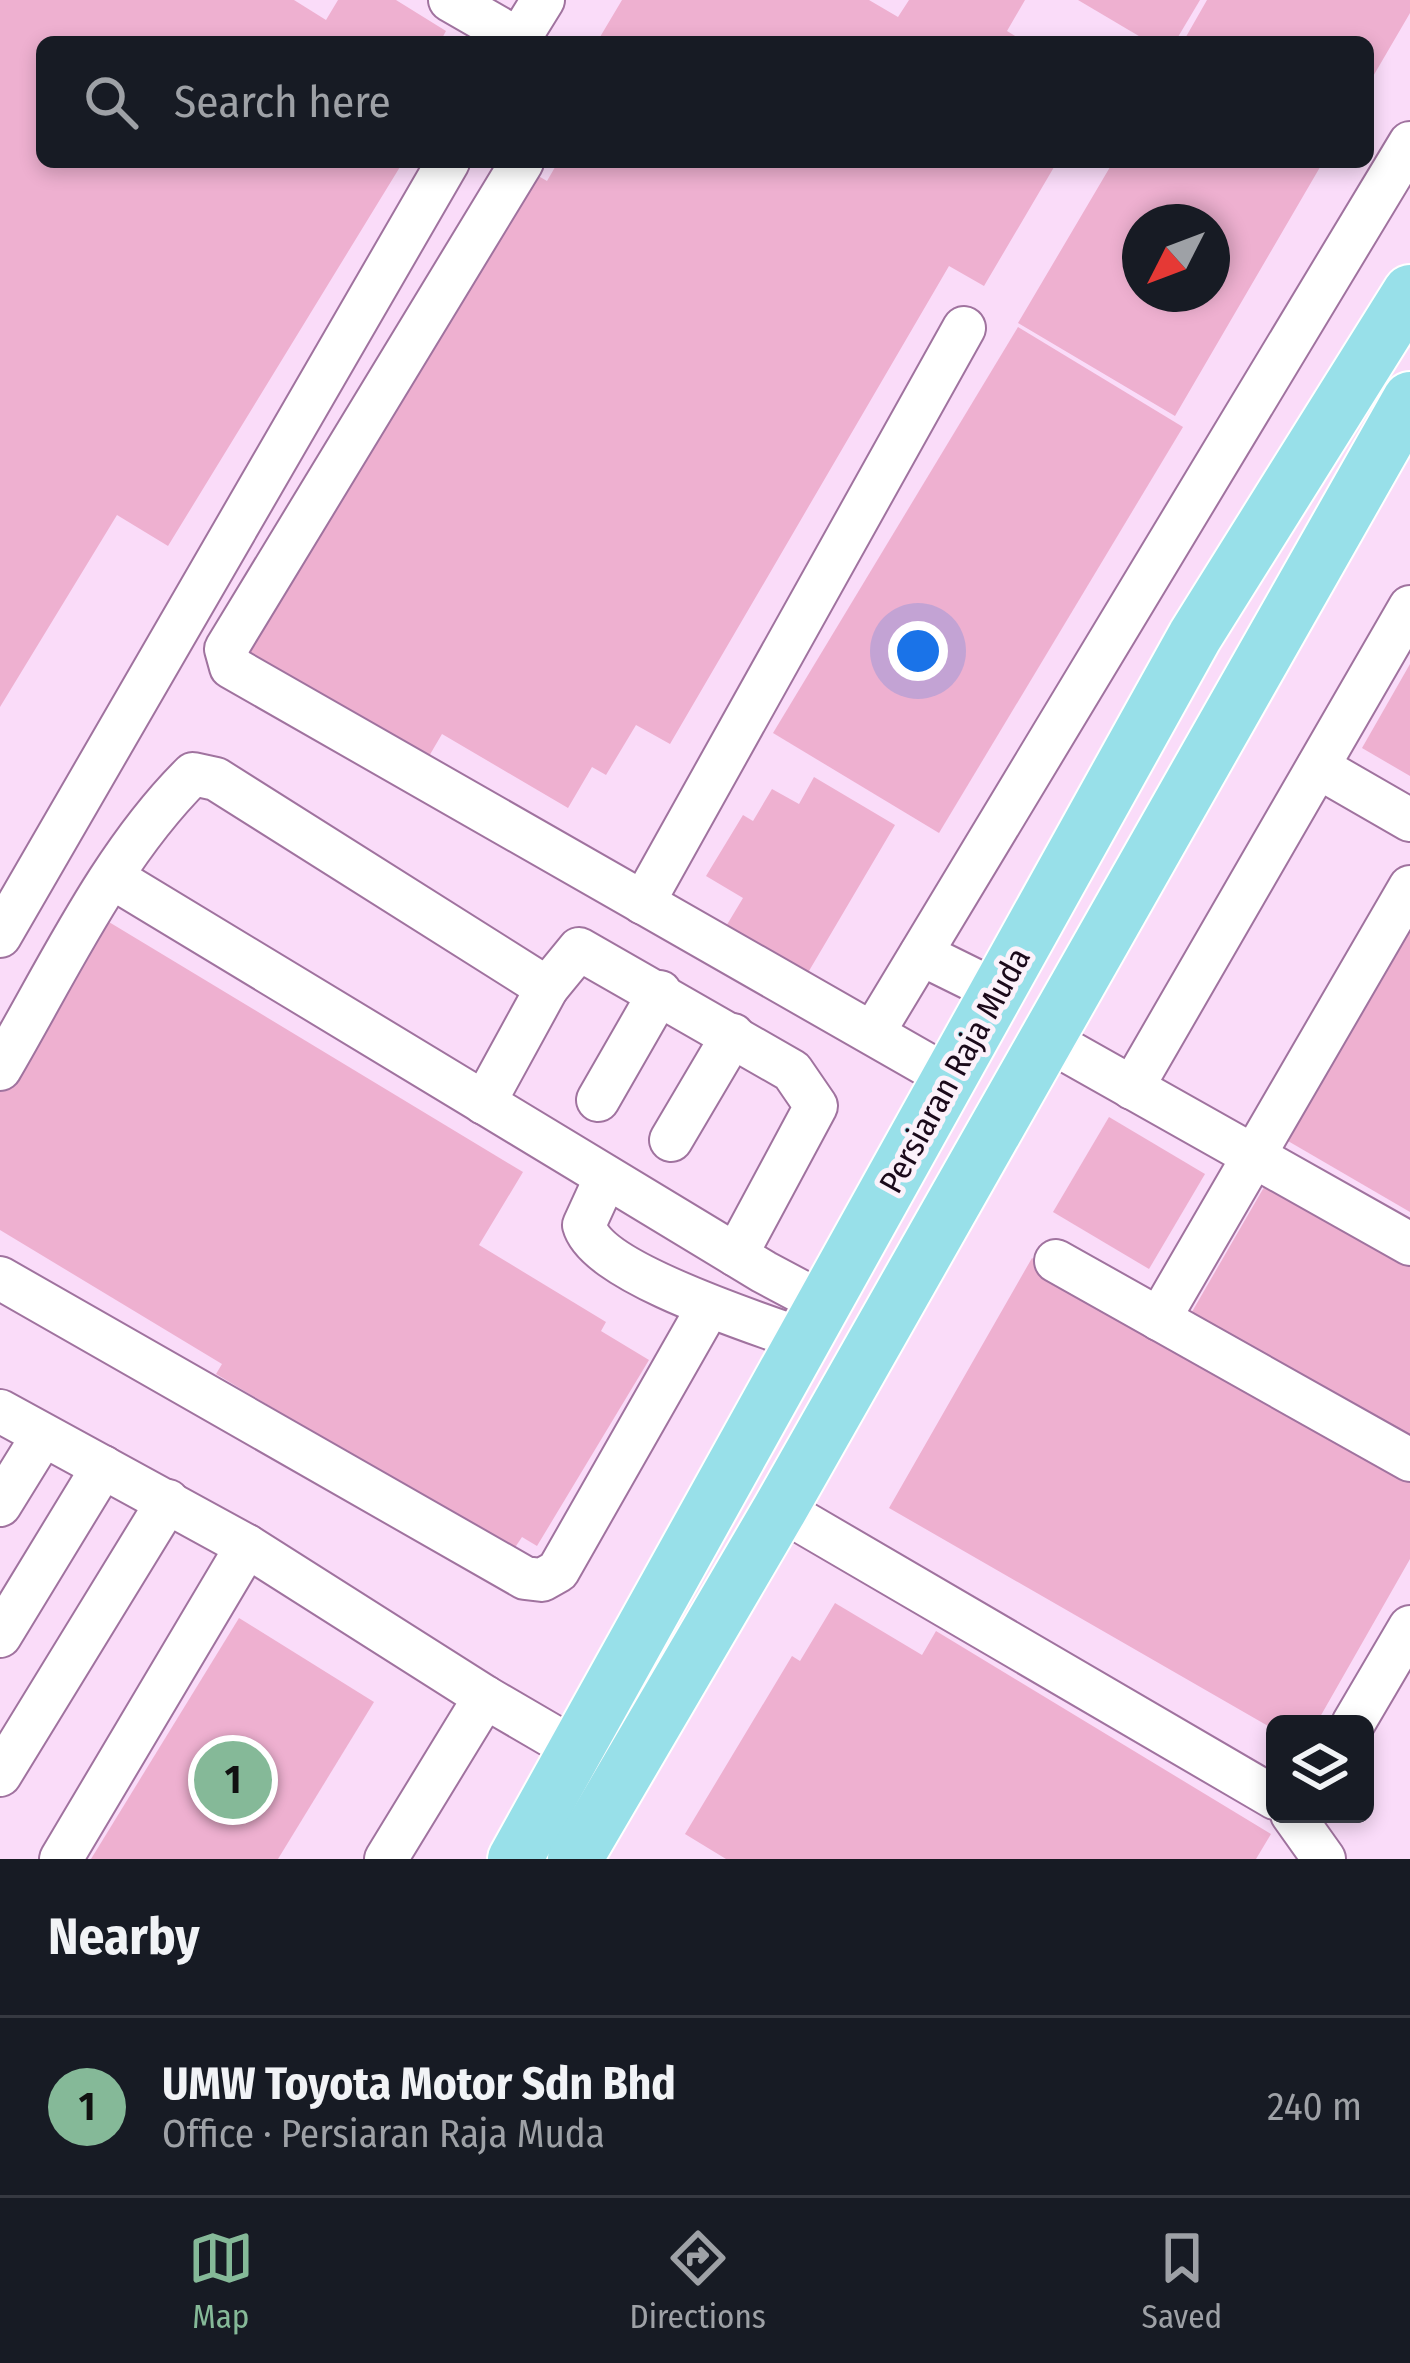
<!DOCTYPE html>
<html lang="en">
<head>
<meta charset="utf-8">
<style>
	:root { --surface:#171b24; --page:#242831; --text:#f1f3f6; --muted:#9ea1a6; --line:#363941; --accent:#85b998 }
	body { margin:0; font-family:"Fira Sans Condensed",sans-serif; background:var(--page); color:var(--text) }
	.controls { position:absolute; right:36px; bottom:36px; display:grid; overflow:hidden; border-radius:18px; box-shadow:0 6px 18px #0003 }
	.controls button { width:108px; height:108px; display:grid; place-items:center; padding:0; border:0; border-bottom:3px solid var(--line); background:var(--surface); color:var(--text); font:60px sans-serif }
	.compass { position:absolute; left:1122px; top:204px; width:108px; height:108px; border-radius:50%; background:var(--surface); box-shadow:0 6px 18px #0003; rotate:228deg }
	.you { position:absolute; left:918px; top:651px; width:42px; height:42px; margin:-30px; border:9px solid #fff; border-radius:50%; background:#1a73e8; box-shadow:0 0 0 18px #1a73e833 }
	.badge { display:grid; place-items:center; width:78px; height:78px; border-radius:50%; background:var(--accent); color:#111; font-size:39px; font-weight:700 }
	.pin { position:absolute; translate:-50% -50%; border:6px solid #fff; box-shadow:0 3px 12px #0006 }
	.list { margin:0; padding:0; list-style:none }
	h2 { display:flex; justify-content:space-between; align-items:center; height:156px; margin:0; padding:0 48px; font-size:51px }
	h2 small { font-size:39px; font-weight:400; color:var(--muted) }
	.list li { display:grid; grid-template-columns:78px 1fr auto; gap:36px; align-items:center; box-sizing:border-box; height:180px; padding:0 48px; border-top:3px solid var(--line) }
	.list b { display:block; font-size:45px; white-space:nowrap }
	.list p { margin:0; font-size:39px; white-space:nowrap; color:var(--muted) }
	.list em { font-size:39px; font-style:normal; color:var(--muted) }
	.icon { flex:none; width:66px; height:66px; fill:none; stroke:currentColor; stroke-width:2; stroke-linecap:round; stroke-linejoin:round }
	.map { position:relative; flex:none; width:1410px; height:1859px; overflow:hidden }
	.search { position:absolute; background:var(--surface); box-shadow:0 6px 18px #0003; left:36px; right:36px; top:36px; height:132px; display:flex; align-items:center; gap:30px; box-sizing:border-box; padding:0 42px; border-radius:18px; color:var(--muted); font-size:45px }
	.sheet { height:336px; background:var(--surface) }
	nav { display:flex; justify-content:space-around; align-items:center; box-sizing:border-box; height:168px; border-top:3px solid var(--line); background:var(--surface); font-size:33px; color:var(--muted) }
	nav a { display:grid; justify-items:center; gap:6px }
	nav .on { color:var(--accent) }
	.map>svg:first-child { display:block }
	.building { fill:#eeb0d0; fill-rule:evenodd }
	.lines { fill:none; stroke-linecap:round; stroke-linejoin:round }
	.minor-casing { stroke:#a0739f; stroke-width:46 }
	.major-casing { stroke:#fff; stroke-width:58 }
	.minor { stroke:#fff; stroke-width:42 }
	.major { stroke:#98e0e9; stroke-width:54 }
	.labels { text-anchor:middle; stroke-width:10; stroke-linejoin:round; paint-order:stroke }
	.street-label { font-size:33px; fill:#1a091a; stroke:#fbf1fa }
</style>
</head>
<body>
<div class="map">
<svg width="1410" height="1859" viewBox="0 0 1410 1859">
	<rect width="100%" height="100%" fill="#fadcf9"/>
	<g class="building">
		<path d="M 0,0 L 294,0 L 326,20 L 338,0 L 396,0 L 446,31 L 440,42 L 42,42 L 42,162 L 403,162 L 168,546 L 117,515 L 0,707 Z"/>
		<path d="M 622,0 L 869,0 L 898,17 L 909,0 L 1025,0 L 1007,31 L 1025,42 L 597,42 Z"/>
		<path d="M 1078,0 L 1200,0 L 1175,42 L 1149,42 Z"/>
		<path d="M 1207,0 L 1410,0 L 1410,13 L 1368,85 L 1368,42 L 1183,42 Z"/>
		<path d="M 558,162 L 1057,162 L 984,286 L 949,266 L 670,744 L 636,725 L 606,775 L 592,767 L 568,808 L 442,734 L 418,775 L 237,668 L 528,170 L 547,181 Z"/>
		<path d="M 1113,162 L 1323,162 L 1175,416 L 1018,323 ZM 1140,222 L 1212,222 L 1212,294 L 1140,294 Z"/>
		<path d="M 1018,327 L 1183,427 L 939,833 L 773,733 Z"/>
		<path d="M 1410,664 L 1410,776 L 1362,748 Z"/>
		<path d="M 814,777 L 895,825 L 806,976 L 725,928 L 743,898 L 706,876 L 743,815 L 753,821 L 772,789 L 799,804 Z"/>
		<path d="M 99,916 L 523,1172 L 479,1245 L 606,1322 L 601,1331 L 649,1360 L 537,1546 L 522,1537 L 512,1552 L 216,1374 L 222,1364 L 0,1230 L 0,1082 Z"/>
		<path d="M 1410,932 L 1410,1212 L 1288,1141 Z"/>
		<path d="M 1109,1117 L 1205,1174 L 1149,1269 L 1053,1212 Z"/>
		<path d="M 1267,1182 L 1410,1266 L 1410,1447 L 1189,1317 Z"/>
		<path d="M 1032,1258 L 1410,1475 L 1410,1559 L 1316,1724 L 1275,1724 L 1275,1730 L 889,1508 Z"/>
		<path d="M 835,1603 L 922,1655 L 936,1631 L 1271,1834 L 1256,1859 L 726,1859 L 685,1834 L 792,1656 L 800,1661 Z"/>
		<path d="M 239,1618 L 374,1702 L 278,1859 L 91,1859 Z"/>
	</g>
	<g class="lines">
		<defs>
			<g id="minor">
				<path d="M 450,0 L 523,42"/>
				<path d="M 517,42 L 543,0"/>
				<path d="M 522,162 L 226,649 L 231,667 L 950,1078"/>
				<path d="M 1318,767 L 1410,820"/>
				<path d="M 113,878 L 764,1272 L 824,1304"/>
				<path d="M 643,903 L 964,328"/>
				<path d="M 0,936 L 448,162"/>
				<path d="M 921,954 L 998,992"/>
				<path d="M 873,1033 L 1410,143"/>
				<path d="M 1046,1039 L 1410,1244"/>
				<path d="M 0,1069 C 58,970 111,855 193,774 L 216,779 L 547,988 L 579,949 L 792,1071 L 816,1106 L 736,1255"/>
				<path d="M 1132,1088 L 1410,607"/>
				<path d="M 598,1100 L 660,992"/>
				<path d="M 484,1103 L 547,988"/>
				<path d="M 671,1140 L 733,1035"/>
				<path d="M 606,1177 L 584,1225 C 597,1273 757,1323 804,1340"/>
				<path d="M 1056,1261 L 1410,1460"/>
				<path d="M 0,1278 L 525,1578 L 542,1580 L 558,1571 L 709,1306"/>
				<path d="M 1159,1319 L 1410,887"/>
				<path d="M 0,1411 L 247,1546 L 485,1697 L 386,1859"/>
				<path d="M 0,1505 L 42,1437"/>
				<path d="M 780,1509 L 1275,1798"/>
				<path d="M 0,1636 L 103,1467"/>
				<path d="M 485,1697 L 576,1750"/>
				<path d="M 1353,1724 L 1410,1627"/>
				<path d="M 0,1775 L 168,1501"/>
				<path d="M 1292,1814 L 1324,1859"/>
				<path d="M 61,1859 L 247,1546"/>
			</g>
			<g id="major">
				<path d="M 515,1859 L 1195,636 L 1410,292"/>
				<path d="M 575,1859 L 780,1509 L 1410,399"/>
			</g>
		</defs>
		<use href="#minor" class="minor-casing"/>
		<use href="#major" class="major-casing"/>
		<use href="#minor" class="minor"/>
		<use href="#major" class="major"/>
	</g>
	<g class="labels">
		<g class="street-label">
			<text transform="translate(954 1070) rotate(-61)" y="12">Persiaran Raja Muda</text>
		</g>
	</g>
</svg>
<div class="controls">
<button><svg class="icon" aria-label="layers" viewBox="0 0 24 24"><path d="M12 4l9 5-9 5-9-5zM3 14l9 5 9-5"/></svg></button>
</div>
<svg class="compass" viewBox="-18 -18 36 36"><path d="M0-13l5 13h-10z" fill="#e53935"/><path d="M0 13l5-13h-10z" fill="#9ea1a6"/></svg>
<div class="you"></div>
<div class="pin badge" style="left:233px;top:1780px">1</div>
<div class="search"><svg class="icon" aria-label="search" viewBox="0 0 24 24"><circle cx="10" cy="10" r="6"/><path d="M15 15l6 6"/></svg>Search here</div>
</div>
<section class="sheet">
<h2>Nearby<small></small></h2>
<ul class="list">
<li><span class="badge">1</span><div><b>UMW Toyota Motor Sdn Bhd</b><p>Office · Persiaran Raja Muda</p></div><em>240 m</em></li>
</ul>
</section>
<nav>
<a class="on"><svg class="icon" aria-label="map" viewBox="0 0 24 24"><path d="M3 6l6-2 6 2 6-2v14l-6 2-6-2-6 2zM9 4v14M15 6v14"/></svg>Map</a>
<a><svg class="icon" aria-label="directions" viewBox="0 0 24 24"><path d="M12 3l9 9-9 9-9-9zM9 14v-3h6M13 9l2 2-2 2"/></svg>Directions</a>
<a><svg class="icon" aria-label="saved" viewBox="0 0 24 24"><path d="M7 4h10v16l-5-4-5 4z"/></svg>Saved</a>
</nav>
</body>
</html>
